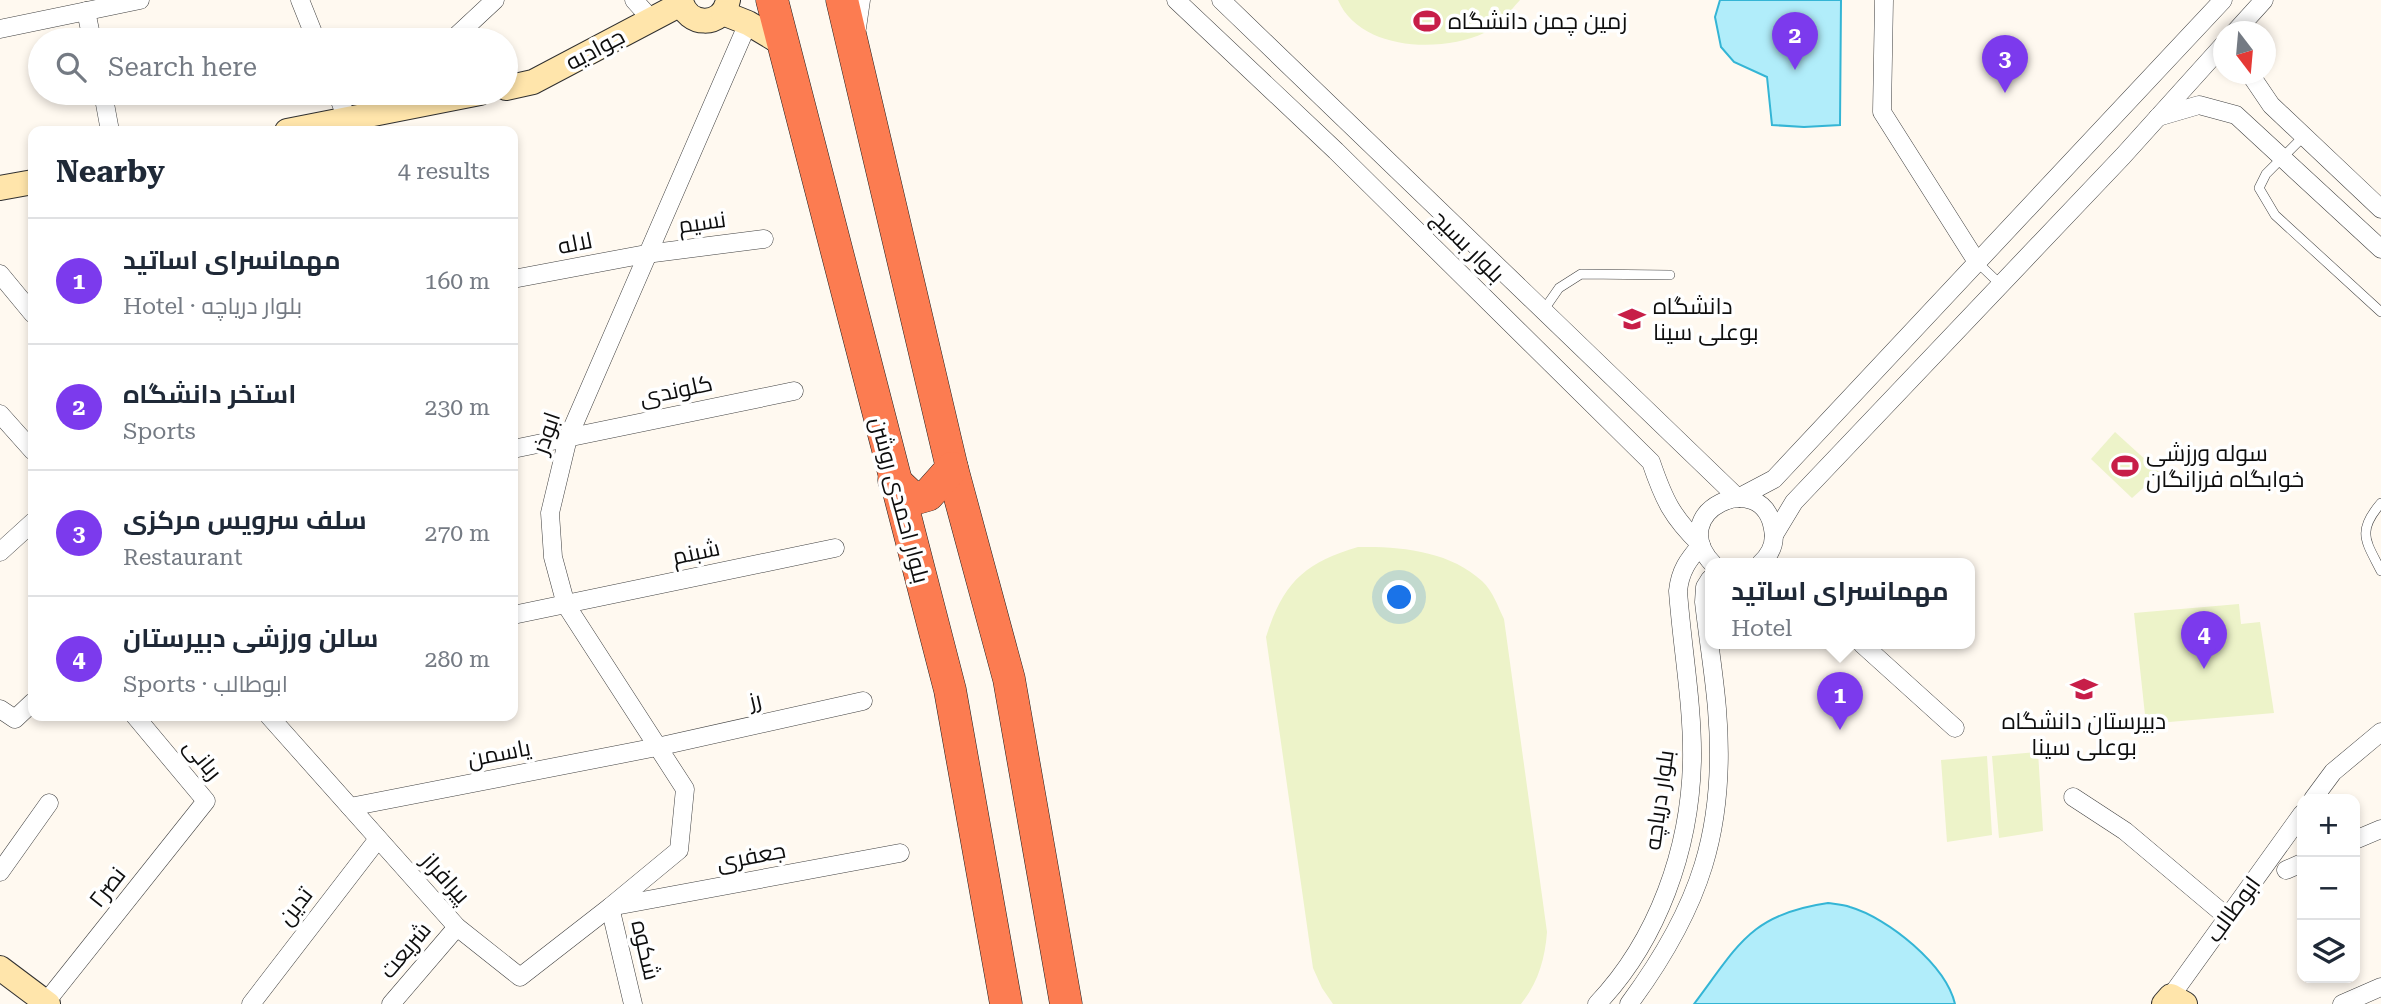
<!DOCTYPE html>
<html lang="en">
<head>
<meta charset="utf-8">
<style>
	:root { --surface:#fff; --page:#f2f2f3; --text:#1f2937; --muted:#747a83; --line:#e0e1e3; --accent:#7c3aed }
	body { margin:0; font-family:"Roboto Serif",Cairo,serif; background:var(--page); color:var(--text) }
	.controls { position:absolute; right:21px; bottom:21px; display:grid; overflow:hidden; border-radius:14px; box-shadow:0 4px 10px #0003 }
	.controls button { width:63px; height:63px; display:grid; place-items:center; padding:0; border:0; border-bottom:2px solid var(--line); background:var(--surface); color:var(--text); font:35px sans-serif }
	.compass { position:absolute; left:2213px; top:21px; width:63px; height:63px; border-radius:50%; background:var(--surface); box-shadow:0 4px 10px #0003; rotate:164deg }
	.you { position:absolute; left:1400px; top:598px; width:24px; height:24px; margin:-18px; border:5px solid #fff; border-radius:50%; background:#1a73e8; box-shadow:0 0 0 10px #1a73e833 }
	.badge { display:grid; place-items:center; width:46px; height:46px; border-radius:50%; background:var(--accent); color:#fff; font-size:23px; font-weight:700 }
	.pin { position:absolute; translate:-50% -58px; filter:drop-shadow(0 2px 4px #0008) }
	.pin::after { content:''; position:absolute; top:37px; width:24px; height:21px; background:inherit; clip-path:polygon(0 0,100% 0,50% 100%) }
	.popup { position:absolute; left:1705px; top:558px; width:270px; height:91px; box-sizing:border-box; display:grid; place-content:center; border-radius:14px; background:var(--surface); filter:drop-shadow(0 2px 5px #0005); font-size:23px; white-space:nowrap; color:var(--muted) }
	.popup b { font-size:26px; color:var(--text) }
	.popup::after { content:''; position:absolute; left:50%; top:100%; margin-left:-14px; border:14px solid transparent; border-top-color:var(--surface) }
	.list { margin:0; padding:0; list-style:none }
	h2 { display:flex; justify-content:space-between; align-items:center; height:91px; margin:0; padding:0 28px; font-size:30px }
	h2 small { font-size:23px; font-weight:400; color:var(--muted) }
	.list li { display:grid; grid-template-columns:46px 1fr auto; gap:21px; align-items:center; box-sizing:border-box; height:126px; padding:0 28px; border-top:2px solid var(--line) }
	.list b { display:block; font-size:26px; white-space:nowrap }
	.list p { margin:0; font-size:23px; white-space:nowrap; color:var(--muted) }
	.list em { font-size:23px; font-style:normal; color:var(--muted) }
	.icon { flex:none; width:38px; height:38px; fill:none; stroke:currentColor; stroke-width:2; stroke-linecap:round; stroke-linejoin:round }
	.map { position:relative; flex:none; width:2381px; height:1004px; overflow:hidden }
	.search { position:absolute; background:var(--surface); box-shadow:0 4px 10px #0003; left:28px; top:28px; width:490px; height:77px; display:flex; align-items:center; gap:18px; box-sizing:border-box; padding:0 24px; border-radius:38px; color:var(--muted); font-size:26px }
	.panel { position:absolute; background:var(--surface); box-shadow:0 4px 10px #0003; left:28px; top:126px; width:490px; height:595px; border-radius:14px }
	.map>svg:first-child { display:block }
	.pitch { fill:#edf3c9 }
	.water { fill:#b1edfa; stroke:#34b5d5; stroke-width:2 }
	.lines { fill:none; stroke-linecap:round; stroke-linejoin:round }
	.lane-casing { stroke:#414141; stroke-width:10 }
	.street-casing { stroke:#414141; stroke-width:19 }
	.secondary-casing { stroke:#303030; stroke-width:26 }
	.highway-casing { stroke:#1f1f1f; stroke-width:33 }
	.lane { stroke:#fff; stroke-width:9 }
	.street { stroke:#fff; stroke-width:18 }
	.secondary { stroke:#ffe5ab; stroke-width:24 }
	.highway { stroke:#fc7c51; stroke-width:32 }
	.labels { text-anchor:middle; stroke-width:7; stroke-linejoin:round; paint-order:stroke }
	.poi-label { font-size:23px; fill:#0e0e0e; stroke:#fff; text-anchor:start }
	.street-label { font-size:23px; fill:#0e0e0e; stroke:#fff }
</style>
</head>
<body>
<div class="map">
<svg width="2381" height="1004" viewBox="0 0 2381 1004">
	<rect width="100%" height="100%" fill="#fff9f0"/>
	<g class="pitch">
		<path d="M 1338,0 L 1520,0 C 1510,11 1498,27 1484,33 C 1441,53 1360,51 1338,0 Z"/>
		<path d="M 2115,432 L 2160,473 L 2132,498 L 2091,459 Z"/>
		<path d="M 1358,547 C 1400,546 1450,551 1482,581 C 1493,591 1498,607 1504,619 L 1547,932 C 1545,959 1538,983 1521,1004 L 1333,1004 L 1322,988 L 1313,968 L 1266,637 C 1283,583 1304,563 1358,547 Z"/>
		<path d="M 2239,604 L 2241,624 L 2260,622 L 2274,713 L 2146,724 L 2134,613 Z"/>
		<path d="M 2038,752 L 2043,831 L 1999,838 L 1992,756 Z"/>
		<path d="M 1987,756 L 1992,835 L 1947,842 L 1941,760 Z"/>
	</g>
	<g class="water">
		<path d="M 1720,0 L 1841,0 L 1840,125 L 1804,127 L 1772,125 L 1767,77 L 1734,62 L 1721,47 L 1715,17 Z"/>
		<path d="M 1828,903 C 1835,904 1843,904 1850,907 C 1888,918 1946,965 1955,1004 L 1694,1004 C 1738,946 1750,914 1828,903 Z"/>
	</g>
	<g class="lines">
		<defs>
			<g id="lane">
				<path d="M 2304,136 L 2266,174 L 2259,188 L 2275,215 L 2381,312"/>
				<path d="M 1977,262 L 2001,285"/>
				<path d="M 1543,311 L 1559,288 L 1581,274 L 1670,275"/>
				<path d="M 2381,503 C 2356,532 2366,541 2381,571"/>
			</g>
			<g id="street">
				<path d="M 300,0 L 316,40"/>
				<path d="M 634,0 L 651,19"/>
				<path d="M 1176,0 L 1336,151 L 1651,462 C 1664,500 1672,517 1701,545 C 1688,560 1680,571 1678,591 C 1682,647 1693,705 1692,761 C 1690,849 1658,940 1597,1004"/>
				<path d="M 1221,0 L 1738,498 L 1774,479 L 2223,0"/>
				<path d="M 1884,0 L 1882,112 L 1977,262"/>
				<path d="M 86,11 L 92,40"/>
				<path d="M 857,28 L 861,0"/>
				<path d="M 0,29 L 140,0"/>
				<path d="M 2235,32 L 2264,0"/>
				<path d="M 452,40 L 495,0"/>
				<path d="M 2250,74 L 2271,105 L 2381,209"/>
				<path d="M 103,93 L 110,131"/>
				<path d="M 337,93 L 347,119"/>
				<path d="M 2158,117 L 2199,105 L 2236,115 L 2381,249"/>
				<path d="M 0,274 L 33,314"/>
				<path d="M 513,279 L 646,254 L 764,239"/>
				<path d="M 0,414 L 33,451"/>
				<path d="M 513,449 L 794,391"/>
				<path d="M 1774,535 L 1794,502 L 2123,156 L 2224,44"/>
				<path d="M 0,552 L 33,522"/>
				<path d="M 1713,564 C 1663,511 1763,466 1773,529 C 1776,543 1770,555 1760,564"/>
				<path d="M 513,615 L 835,548"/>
				<path d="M 1862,644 L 1955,728"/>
				<path d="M 0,709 L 15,719 L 33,702"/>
				<path d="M 269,716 L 457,927 L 520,977 L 610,907 L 679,850 L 685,789 L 566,605 L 553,557 L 550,513 L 568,438 L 748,23"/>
				<path d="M 2073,797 L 2125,831 L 2226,916"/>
				<path d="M 2313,799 L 2333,772 L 2381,732"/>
				<path d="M 350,807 L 657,747 L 863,701"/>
				<path d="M 2355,840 L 2381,829"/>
				<path d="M 2286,870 L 2302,863"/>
				<path d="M 0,872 L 49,803"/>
				<path d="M 615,906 L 900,853"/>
				<path d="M 610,907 L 633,1004"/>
				<path d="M 2171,996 L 2302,814"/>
				<path d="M 46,1002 L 206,801 L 135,716"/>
				<path d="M 251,1004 L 378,839"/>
				<path d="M 391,1004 L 457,927"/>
				<path d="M 1629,1004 C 1700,908 1727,829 1717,709 C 1714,673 1708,638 1704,602 L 1705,587 L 1710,579"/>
				<path d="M 2342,1004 L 2381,987"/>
			</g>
			<g id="secondary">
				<path d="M 681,0 C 686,27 723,28 728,0"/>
				<path d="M 723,13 L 748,23 L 783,44"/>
				<path d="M 506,88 L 533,82 L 681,4"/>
				<path d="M 287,131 L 480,93"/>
				<path d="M 0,188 L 33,182"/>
				<path d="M 0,968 L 48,1004"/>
				<path d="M 2164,1004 L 2171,996 L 2185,1004"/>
			</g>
			<g id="highway">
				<path d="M 772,0 L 950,690 L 1006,1004"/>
				<path d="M 842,0 L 952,468 L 1009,679 L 1066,1004"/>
				<path d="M 894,480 L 914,499 L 928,495 L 952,468"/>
			</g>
		</defs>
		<use href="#lane" class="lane-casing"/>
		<use href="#street" class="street-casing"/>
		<use href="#secondary" class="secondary-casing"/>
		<use href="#highway" class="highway-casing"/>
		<use href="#lane" class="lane"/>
		<use href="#street" class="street"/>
		<use href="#secondary" class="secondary"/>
		<use href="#highway" class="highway"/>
	</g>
	<defs>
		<symbol id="stadium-bare" viewBox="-9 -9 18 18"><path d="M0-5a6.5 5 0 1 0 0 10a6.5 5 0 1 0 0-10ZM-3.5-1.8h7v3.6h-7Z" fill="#c71e48" stroke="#fff" stroke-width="2.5" paint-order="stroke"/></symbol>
		<symbol id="university-bare" viewBox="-9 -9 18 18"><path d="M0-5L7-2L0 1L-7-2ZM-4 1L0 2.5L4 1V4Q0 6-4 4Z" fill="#c71e48" stroke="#fff" stroke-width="2.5" paint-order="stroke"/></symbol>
		<symbol id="school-bare" viewBox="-9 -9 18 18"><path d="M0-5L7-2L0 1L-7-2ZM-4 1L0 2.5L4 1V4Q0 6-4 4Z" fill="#c71e48" stroke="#fff" stroke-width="2.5" paint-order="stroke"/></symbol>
	</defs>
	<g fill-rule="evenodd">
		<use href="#stadium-bare" x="1408" y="2" width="38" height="38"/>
		<use href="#university-bare" x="1613" y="300" width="38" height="38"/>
		<use href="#stadium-bare" x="2106" y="447" width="38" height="38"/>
		<use href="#school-bare" x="2065" y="670" width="38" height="38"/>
	</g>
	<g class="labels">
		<g class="poi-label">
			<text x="1448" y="29">زمین چمن دانشگاه</text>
			<text x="1653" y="314">دانشگاه<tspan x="1653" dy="26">بوعلی سینا</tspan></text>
			<text x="2146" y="461">سوله ورزشی<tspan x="2146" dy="26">خوابگاه فرزانگان</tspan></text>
			<text x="2084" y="729" text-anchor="middle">دبیرستان دانشگاه<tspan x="2084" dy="26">بوعلی سینا</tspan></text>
		</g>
		<g class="street-label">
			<text transform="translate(595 49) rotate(-28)" y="8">جوادیه</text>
			<text transform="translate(702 222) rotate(-8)" y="8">نسیم</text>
			<text transform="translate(575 243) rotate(-11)" y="8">لاله</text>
			<text transform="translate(1468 246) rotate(45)" y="8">بلوار بسیج</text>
			<text transform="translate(676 390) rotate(-12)" y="8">کلوندی</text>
			<text transform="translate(546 433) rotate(-71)" y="8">ابوذر</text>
			<text transform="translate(900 500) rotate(75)" y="8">بلوار احمدی روشن</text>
			<text transform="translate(696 552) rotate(-12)" y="8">شبنم</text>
			<text transform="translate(755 700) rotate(-13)" y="8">رز</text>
			<text transform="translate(499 753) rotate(-11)" y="8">یاسمن</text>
			<text transform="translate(203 759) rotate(51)" y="8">ربانی</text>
			<text transform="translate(1659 800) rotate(-82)" y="8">بلوار دریاچه</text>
			<text transform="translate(751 856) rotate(-11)" y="8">جعفری</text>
			<text transform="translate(446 878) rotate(48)" y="8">پیرافراز</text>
			<text transform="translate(107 887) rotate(-52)" y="8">نصر۲</text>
			<text transform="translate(295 906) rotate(-52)" y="8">تدین</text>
			<text transform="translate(2233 909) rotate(-54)" y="8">ابوطالب</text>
			<text transform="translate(405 950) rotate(-50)" y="8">شریعت</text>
			<text transform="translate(646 950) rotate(77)" y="8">شکوه</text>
		</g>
	</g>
</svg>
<div class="controls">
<button>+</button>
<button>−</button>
<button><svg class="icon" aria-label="layers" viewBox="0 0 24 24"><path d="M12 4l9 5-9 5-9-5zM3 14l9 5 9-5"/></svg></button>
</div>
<svg class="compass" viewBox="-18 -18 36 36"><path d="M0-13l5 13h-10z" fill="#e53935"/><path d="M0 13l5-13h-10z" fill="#747a83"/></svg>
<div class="you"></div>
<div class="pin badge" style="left:1840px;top:730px">1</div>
<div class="popup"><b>مهمانسرای اساتید</b>Hotel</div>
<div class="pin badge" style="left:1795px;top:70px">2</div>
<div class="pin badge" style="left:2005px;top:93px">3</div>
<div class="pin badge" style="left:2204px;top:669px">4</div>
<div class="search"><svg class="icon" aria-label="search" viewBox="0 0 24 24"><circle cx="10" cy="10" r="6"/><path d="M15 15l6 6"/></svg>Search here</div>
<section class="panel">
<h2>Nearby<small>4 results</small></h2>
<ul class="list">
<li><span class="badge">1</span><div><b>مهمانسرای اساتید</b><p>Hotel · بلوار دریاچه</p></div><em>160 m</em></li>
<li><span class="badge">2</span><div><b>استخر دانشگاه</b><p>Sports</p></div><em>230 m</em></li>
<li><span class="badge">3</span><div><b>سلف سرویس مرکزی</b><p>Restaurant</p></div><em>270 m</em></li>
<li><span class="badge">4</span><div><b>سالن ورزشی دبیرستان</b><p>Sports · ابوطالب</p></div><em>280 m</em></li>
</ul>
</section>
</div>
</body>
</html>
